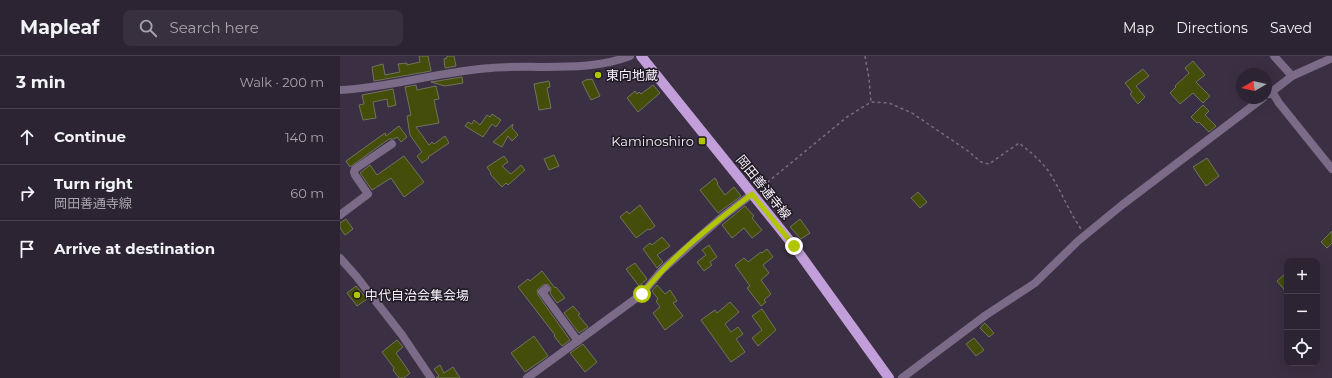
<!DOCTYPE html>
<html lang="en">
<head>
<meta charset="utf-8">
<style>
	:root { --surface:#2c2432; --page:#38303e; --text:#f1f3f6; --muted:#a6a4ac; --line:#48414d }
	body { margin:0; font-family:Montserrat,"Noto Sans JP",sans-serif; background:var(--page); color:var(--text) }
	.controls { position:absolute; right:12px; bottom:12px; display:grid; overflow:hidden; border-radius:8px; box-shadow:0 4px 16px #0002 }
	.controls button { width:36px; height:36px; display:grid; place-items:center; padding:0; border:0; border-bottom:1px solid var(--line); background:var(--surface); color:var(--text); font:20px sans-serif }
	.compass { position:absolute; left:896px; top:12px; width:36px; height:36px; border-radius:50%; background:var(--surface); box-shadow:0 4px 16px #0002; rotate:261deg }
	.stop { position:absolute; width:12px; height:12px; margin:-9px; border:3px solid #b1c500; border-radius:50%; background:#fff }
	.stop.end { background:#b1c500; border-color:#fff; box-shadow:0 1px 4px #0008 }
	.list { margin:0; padding:0; list-style:none }
	h2 { display:flex; justify-content:space-between; align-items:center; height:52px; margin:0; padding:0 16px; font-size:17px }
	h2 small { font-size:13px; font-weight:400; color:var(--muted) }
	.list li { display:grid; grid-template-columns:26px 1fr auto; gap:12px; align-items:center; box-sizing:border-box; height:56px; padding:0 16px; border-top:1px solid var(--line) }
	.list b { display:block; font-size:15px; white-space:nowrap }
	.list p { margin:0; font-size:13px; white-space:nowrap; color:var(--muted) }
	.list em { font-size:13px; font-style:normal; color:var(--muted) }
	.icon { flex:none; width:22px; height:22px; fill:none; stroke:currentColor; stroke-width:2; stroke-linecap:round; stroke-linejoin:round }
	.map { position:relative; flex:none; width:992px; height:322px; overflow:hidden }
	header { display:flex; align-items:center; gap:24px; box-sizing:border-box; height:56px; padding:0 20px; background:var(--surface); border-bottom:1px solid var(--line) }
	header strong { font-size:19px }
	nav { display:flex; gap:22px; margin-inline-start:auto; font-size:14px }
	.search { width:280px; height:36px; background:var(--page); display:flex; align-items:center; gap:10px; box-sizing:border-box; padding:0 14px; border-radius:8px; color:var(--muted); font-size:15px }
	main { display:flex }
	aside { flex:1; background:var(--surface) }
	.map>svg:first-child { display:block }
	.building { fill:#444d09; stroke:#6f745c }
	.lines { fill:none; stroke-linecap:round; stroke-linejoin:round }
	.path { stroke:#786e7f; stroke-width:1.5; stroke-dasharray:3 3; stroke-linecap:butt }
	.street { stroke:#7c6b88; stroke-width:8 }
	.primary { stroke:#c29fda; stroke-width:10 }
	.route { stroke:#b1c500; stroke-width:5 }
	.poi-dot { fill:#b1c500; stroke:#1f1a23; stroke-width:1.5 }
	.labels { text-anchor:middle; stroke-width:3; stroke-linejoin:round; paint-order:stroke }
	.poi-label { font-size:13px; fill:#f8f1fd; stroke:#1f1a23; text-anchor:start }
	.street-label { font-size:13px; fill:#f8f1fd; stroke:#1f1a23 }
</style>
</head>
<body>
<header>
<strong>Mapleaf</strong>
<div class="search"><svg class="icon" aria-label="search" viewBox="0 0 24 24"><circle cx="10" cy="10" r="6"/><path d="M15 15l6 6"/></svg>Search here</div>
<nav><a>Map</a><a>Directions</a><a>Saved</a></nav>
</header>
<main>
<aside>
<h2>3 min<small>Walk · 200 m</small></h2>
<ul class="list">
<li><svg class="icon" aria-label="ahead" viewBox="0 0 24 24"><path d="M12 20V5M6 11l6-6 6 6"/></svg><div><b>Continue</b></div><em>140 m</em></li>
<li><svg class="icon" aria-label="right" viewBox="0 0 24 24"><path d="M7 20v-9h11M14 6l5 5-5 5"/></svg><div><b>Turn right</b><p>岡田善通寺線</p></div><em>60 m</em></li>
<li><svg class="icon" aria-label="arrive" viewBox="0 0 24 24"><path d="M6 21V4h12l-3 4 3 4H6"/></svg><div><b>Arrive at destination</b></div></li>
</ul>
</aside>
<div class="map">
<svg width="992" height="322" viewBox="0 0 992 322">
	<rect width="100%" height="100%" fill="#3b3043"/>
	<g class="building">
		<path d="M 79,0 L 88,0 L 91,15 L 34,25 L 32,11 L 43,8 L 45,19 L 60,16 L 58,8 L 67,7 L 67,9 L 80,6 Z"/>
		<path d="M 107,0 L 114,0 L 116,10 L 105,12 L 104,3 L 107,2 Z"/>
		<path d="M 853,5 L 865,19 L 856,26 L 870,40 L 863,47 L 853,37 L 840,48 L 830,37 L 836,31 L 835,30 L 849,17 L 845,12 Z"/>
		<path d="M 803,13 L 809,20 L 796,30 L 805,41 L 798,48 L 790,38 L 792,36 L 785,27 Z"/>
		<path d="M 122,21 L 123,27 L 105,30 L 91,26 Z"/>
		<path d="M 248,23 L 248,24 L 252,23 L 260,40 L 251,44 L 242,26 Z"/>
		<path d="M 209,25 L 210,31 L 207,32 L 211,52 L 199,54 L 194,28 Z"/>
		<path d="M 76,29 L 77,34 L 96,30 L 99,43 L 94,44 L 99,67 L 76,71 L 89,89 L 92,86 L 94,88 L 105,80 L 109,87 L 88,101 L 89,102 L 82,107 L 77,100 L 82,96 L 70,79 L 67,60 L 71,59 L 65,31 Z"/>
		<path d="M 313,29 L 320,37 L 298,56 L 287,42 L 295,35 L 297,38 L 299,36 L 301,38 Z"/>
		<path d="M 53,33 L 56,49 L 48,51 L 47,43 L 33,46 L 36,62 L 23,64 L 19,49 L 24,48 L 22,39 Z"/>
		<path d="M 863,49 L 869,55 L 865,59 L 876,70 L 869,76 L 859,66 L 857,67 L 851,61 Z"/>
		<path d="M 152,58 L 161,64 L 156,71 L 152,68 L 143,81 L 125,70 L 128,66 L 132,68 L 134,64 L 140,69 L 147,59 L 150,61 Z"/>
		<path d="M 173,68 L 172,72 L 178,79 L 172,85 L 168,80 L 162,91 L 153,86 Z"/>
		<path d="M 59,70 L 67,81 L 61,86 L 57,81 L 54,83 L 49,83 L 10,111 L 6,105 L 45,77 L 46,80 Z"/>
		<path d="M 214,99 L 219,110 L 209,114 L 204,103 Z"/>
		<path d="M 64,100 L 84,126 L 64,141 L 51,122 L 32,134 L 20,117 L 30,109 L 37,119 Z"/>
		<path d="M 164,100 L 168,106 L 162,110 L 171,118 L 181,109 L 185,114 L 168,129 L 166,127 L 162,131 L 150,118 L 151,117 L 147,111 Z"/>
		<path d="M 867,102 L 879,120 L 866,130 L 853,111 Z"/>
		<path d="M 375,122 L 378,127 L 377,128 L 385,139 L 394,131 L 401,140 L 378,157 L 360,134 Z"/>
		<path d="M 578,136 L 587,146 L 580,152 L 571,142 Z"/>
		<path d="M 300,149 L 315,170 L 310,174 L 308,173 L 296,182 L 280,161 L 287,155 L 289,158 Z"/>
		<path d="M 405,150 L 414,160 L 412,162 L 422,174 L 412,182 L 404,172 L 392,182 L 382,169 Z"/>
		<path d="M 6,163 L 13,173 L 5,179 L 0,172 L 0,167 Z"/>
		<path d="M 460,163 L 470,177 L 461,183 L 450,171 Z"/>
		<path d="M 992,175 L 992,187 L 987,192 L 981,186 Z"/>
		<path d="M 322,181 L 330,190 L 317,199 L 323,206 L 317,212 L 303,193 L 310,187 L 312,189 Z"/>
		<path d="M 369,189 L 377,201 L 370,206 L 372,209 L 364,215 L 357,206 L 366,199 L 362,194 Z"/>
		<path d="M 427,193 L 433,201 L 423,209 L 429,217 L 421,224 L 431,238 L 424,244 L 426,246 L 421,250 L 407,232 L 410,230 L 395,209 L 404,202 L 408,206 L 421,196 L 422,197 Z"/>
		<path d="M 295,207 L 307,223 L 299,230 L 286,213 Z"/>
		<path d="M 202,215 L 215,232 L 216,231 L 225,242 L 217,247 L 210,237 L 211,232 L 208,228 L 203,229 L 197,234 L 198,239 L 230,284 L 222,290 L 214,280 L 215,279 L 178,231 L 188,223 L 190,225 Z"/>
		<path d="M 947,216 L 947,237 L 937,225 Z"/>
		<path d="M 317,229 L 325,238 L 330,234 L 337,245 L 333,247 L 343,260 L 325,274 L 313,257 L 320,251 L 316,245 L 318,243 L 312,235 Z"/>
		<path d="M 16,230 L 27,243 L 17,250 L 7,237 Z"/>
		<path d="M 390,246 L 399,256 L 385,268 L 391,276 L 398,271 L 403,278 L 396,283 L 405,296 L 391,306 L 361,264 L 375,254 L 377,257 Z"/>
		<path d="M 233,250 L 240,258 L 238,259 L 248,271 L 239,277 L 224,257 Z"/>
		<path d="M 422,253 L 436,274 L 418,290 L 412,282 L 422,274 L 412,260 Z"/>
		<path d="M 645,267 L 654,277 L 649,281 L 640,272 Z"/>
		<path d="M 194,280 L 208,300 L 185,316 L 171,297 Z"/>
		<path d="M 634,282 L 644,294 L 636,300 L 626,288 Z"/>
		<path d="M 57,284 L 63,291 L 56,297 L 70,317 L 64,322 L 59,322 L 53,314 L 54,312 L 42,296 Z"/>
		<path d="M 243,288 L 257,306 L 245,316 L 230,297 Z"/>
		<path d="M 100,309 L 104,317 L 113,311 L 120,322 L 96,322 L 99,320 L 94,313 Z"/>
	</g>
	<g class="lines">
		<g class="path">
			<path d="M 525,0 L 529,23 L 531,46"/>
			<path d="M 418,134 L 507,61 L 531,46 L 549,47 L 572,57 L 628,95 L 641,106 L 649,108 L 679,87 C 689,95 699,103 707,113 C 720,132 728,154 741,173"/>
		</g>
		<g class="street">
			<path d="M 934,0 L 952,20"/>
			<path d="M 0,34 C 51,32 100,15 151,12 C 197,8 246,17 290,0"/>
			<path d="M 932,36 L 939,47 L 992,113"/>
			<path d="M 929,38 L 952,20 L 992,2"/>
			<path d="M 0,159 L 28,138 L 15,119 L 14,116 L 15,113 L 52,88"/>
			<path d="M 0,202 L 16,220 L 62,279 L 91,322"/>
			<path d="M 206,233 L 202,236 L 238,285"/>
			<path d="M 187,322 L 302,238 L 322,214 L 382,161 L 412,138"/>
			<path d="M 562,322 L 646,259 L 695,227 L 738,185 L 782,149 L 923,42"/>
		</g>
		<path class="primary" d="M 301,0 L 454,190 L 549,322"/>
	</g>
	<g class="lines">
		<path class="route" d="M 302,238 C 333,199 373,168 412,138 L 454,190"/>
	</g>
	<g class="poi-dot">
		<circle cx="258" cy="19" r="4"/>
		<rect x="358" y="81" width="8" height="8" rx="2"/>
		<circle cx="17" cy="239" r="4"/>
	</g>
	<g class="labels">
		<g class="poi-label">
			<text x="266" y="24">東向地蔵</text>
			<text x="354" y="90" text-anchor="end">Kaminoshiro</text>
			<text x="25" y="244">中代自治会集会場</text>
		</g>
		<g class="street-label">
			<text transform="translate(424 131) rotate(51)" y="5">岡田善通寺線</text>
		</g>
	</g>
</svg>
<div class="controls">
<button>+</button>
<button>−</button>
<button><svg class="icon" aria-label="locate" viewBox="0 0 24 24"><circle cx="12" cy="12" r="6"/><path d="M12 2v4M12 18v4M2 12h4M18 12h4"/></svg></button>
</div>
<svg class="compass" viewBox="-18 -18 36 36"><path d="M0-13l5 13h-10z" fill="#e53935"/><path d="M0 13l5-13h-10z" fill="#a6a4ac"/></svg>
<div class="stop" style="left:302px;top:238px"></div>
<div class="stop end" style="left:454px;top:190px"></div>
</div>
</main>
</body>
</html>
